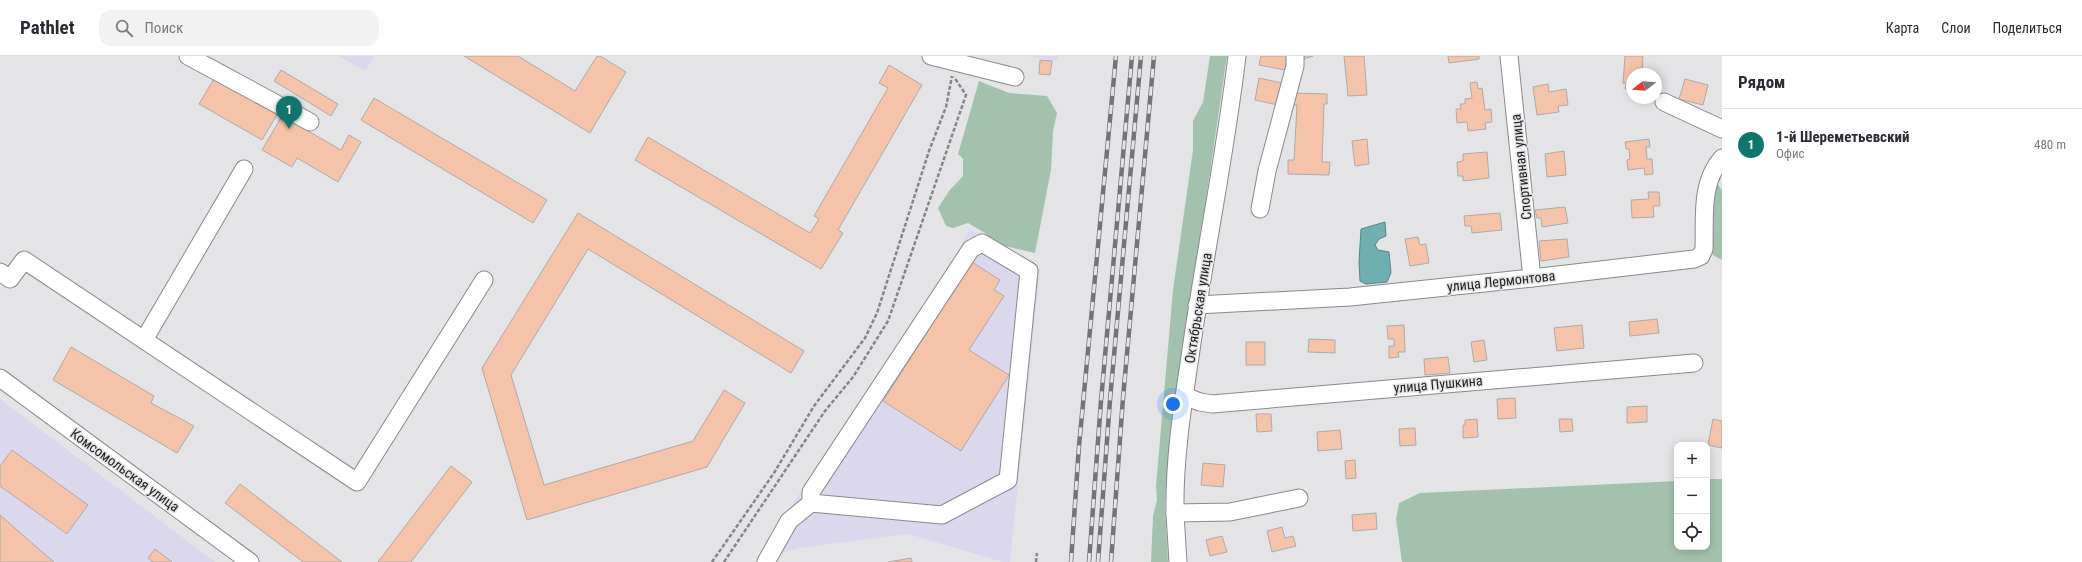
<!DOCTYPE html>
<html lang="ru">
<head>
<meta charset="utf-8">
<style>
	:root { --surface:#fff; --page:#f2f2f3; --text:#2b2b33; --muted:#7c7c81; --line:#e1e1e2; --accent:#0f766e }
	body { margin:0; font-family:"Roboto Condensed",sans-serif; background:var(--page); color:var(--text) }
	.controls { position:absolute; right:12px; bottom:12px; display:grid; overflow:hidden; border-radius:8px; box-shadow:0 2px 10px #0003 }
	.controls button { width:36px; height:36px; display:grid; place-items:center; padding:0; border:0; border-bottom:1px solid var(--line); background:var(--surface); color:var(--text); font:20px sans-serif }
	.compass { position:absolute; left:1626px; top:12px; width:36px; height:36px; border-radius:50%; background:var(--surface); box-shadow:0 2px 10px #0003; rotate:253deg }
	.you { position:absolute; left:1173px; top:348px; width:14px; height:14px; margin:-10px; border:3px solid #fff; border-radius:50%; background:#1a73e8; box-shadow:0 0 0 6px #1a73e833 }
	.badge { display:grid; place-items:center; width:26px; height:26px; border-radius:50%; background:var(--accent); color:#fff; font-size:13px; font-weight:700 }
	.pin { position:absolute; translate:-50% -33px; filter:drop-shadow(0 1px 2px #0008) }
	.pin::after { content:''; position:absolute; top:21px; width:14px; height:12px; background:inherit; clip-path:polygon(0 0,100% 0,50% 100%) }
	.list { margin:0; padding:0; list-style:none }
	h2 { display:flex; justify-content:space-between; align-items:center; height:52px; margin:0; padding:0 16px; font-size:17px }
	h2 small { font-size:13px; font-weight:400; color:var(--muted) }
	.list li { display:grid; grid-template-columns:26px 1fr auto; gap:12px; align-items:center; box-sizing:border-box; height:72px; padding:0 16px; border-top:1px solid var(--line) }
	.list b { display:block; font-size:15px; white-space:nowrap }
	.list p { margin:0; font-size:13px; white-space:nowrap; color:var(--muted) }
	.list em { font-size:13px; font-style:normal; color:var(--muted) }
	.icon { flex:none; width:22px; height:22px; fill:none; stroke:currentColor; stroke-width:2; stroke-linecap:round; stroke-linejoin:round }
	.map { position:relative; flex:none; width:1722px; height:506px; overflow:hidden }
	header { display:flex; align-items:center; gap:24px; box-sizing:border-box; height:56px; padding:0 20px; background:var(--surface); border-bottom:1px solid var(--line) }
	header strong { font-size:19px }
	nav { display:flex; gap:22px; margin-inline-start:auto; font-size:14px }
	.search { width:280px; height:36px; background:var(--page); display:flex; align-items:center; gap:10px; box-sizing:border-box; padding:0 14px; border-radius:12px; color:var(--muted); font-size:15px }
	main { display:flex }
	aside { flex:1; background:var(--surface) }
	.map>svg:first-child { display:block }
	.industrial { fill:#dbd8ed }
	.green { fill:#a3c2ae }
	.water { fill:#6db0af; stroke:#578685 }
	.building { fill:#f5c3a9; stroke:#aeabaa }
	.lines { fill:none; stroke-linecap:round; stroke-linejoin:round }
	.minor-casing { stroke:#898a8c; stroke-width:19 }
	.path { stroke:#868688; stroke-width:2.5; stroke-dasharray:4 2; stroke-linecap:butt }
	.minor { stroke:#fff; stroke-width:17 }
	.rail-casing { stroke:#747476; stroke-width:4.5 }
	.rail { stroke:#e4e4e7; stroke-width:3; stroke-dasharray:9; stroke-linecap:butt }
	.labels { text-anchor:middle; stroke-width:3; stroke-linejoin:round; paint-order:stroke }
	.street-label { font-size:14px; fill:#232324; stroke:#e4e4e7 }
</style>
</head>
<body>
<header>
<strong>Pathlet</strong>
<div class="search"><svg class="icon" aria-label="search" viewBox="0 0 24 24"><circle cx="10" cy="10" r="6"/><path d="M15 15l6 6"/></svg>Поиск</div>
<nav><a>Карта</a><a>Слои</a><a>Поделиться</a></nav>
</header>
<main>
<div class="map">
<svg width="1722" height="506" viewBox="0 0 1722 506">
	<rect width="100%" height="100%" fill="#e4e4e7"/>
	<g class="industrial">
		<path d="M 339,0 L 375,0 L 365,15 Z"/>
		<path d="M 1030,0 L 1058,0 L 1057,5 Z"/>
		<path d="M 970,173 L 1040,214 L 1010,506 L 1003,506 L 908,478 L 799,492 L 782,497 L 767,487 L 945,218 Z"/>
		<path d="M 0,343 L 215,506 L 0,506 Z"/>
	</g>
	<g class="green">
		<path d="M 1210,0 L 1227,0 L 1171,382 L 1165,449 L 1168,506 L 1151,506 L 1153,460 L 1157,444 L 1156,430 L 1173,234 L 1193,94 L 1193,65 L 1203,46 Z"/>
		<path d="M 979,25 L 1009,37 L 1047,40 L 1057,57 L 1053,75 L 1051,114 L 1035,197 L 1000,189 L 985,177 L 968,167 L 953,172 L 946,170 L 938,152 L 949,135 L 963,120 L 963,103 L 958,98 Z"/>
		<path d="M 1716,126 L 1722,134 L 1722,204 L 1713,199 L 1706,186 Z"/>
		<path d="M 1707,423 L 1722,423 L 1722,506 L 1402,506 L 1396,463 L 1399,447 L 1420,437 L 1677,425 L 1677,491 L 1707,491 Z"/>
	</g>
	<path class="water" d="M 1385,166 L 1386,180 L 1379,183 L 1375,189 L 1378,194 L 1389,196 L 1391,217 L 1387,226 L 1366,228 L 1360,225 L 1359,206 L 1361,173 Z"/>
	<g class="building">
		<path d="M 464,0 L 518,0 L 575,35 L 597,0 L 600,0 L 626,16 L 590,77 Z"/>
		<path d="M 1261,0 L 1287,0 L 1285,14 L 1259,9 Z"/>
		<path d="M 1301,0 L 1313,0 L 1301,4 Z"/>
		<path d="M 1344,0 L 1364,0 L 1367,39 L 1348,40 Z"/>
		<path d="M 1448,0 L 1479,0 L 1479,3 L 1449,7 Z"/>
		<path d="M 1625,0 L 1643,0 L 1642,18 L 1632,18 L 1632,33 L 1625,33 L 1626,27 L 1623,27 Z"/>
		<path d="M 1040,4 L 1052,5 L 1050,19 L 1039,18 Z"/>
		<path d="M 889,9 L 922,29 L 838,174 L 843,177 L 821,213 L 635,104 L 648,81 L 810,177 L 819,163 L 814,160 L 888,32 L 879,27 Z"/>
		<path d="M 281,14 L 338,48 L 331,60 L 274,25 Z"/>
		<path d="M 215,21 L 278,57 L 262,84 L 199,48 Z"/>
		<path d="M 1259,22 L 1282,27 L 1278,49 L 1255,44 Z"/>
		<path d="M 1685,23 L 1708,29 L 1703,49 L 1679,43 Z"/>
		<path d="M 1477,26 L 1478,33 L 1482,32 L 1485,54 L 1491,53 L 1492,66 L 1485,67 L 1486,73 L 1468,75 L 1467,66 L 1457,67 L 1456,53 L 1461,53 L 1460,48 L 1465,48 L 1465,43 L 1472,42 L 1470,27 Z"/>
		<path d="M 1548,28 L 1549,36 L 1566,33 L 1568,49 L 1558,50 L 1559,56 L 1537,59 L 1533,31 Z"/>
		<path d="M 1294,37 L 1327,38 L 1327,48 L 1324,48 L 1322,106 L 1330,106 L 1329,119 L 1288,118 L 1288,104 L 1294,104 L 1297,49 L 1293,49 Z"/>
		<path d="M 374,42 L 547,144 L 533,167 L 361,64 Z"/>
		<path d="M 282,60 L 341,94 L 349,79 L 361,86 L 338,126 L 297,102 L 292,111 L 262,94 Z"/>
		<path d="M 1367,83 L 1369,108 L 1355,110 L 1352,85 Z"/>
		<path d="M 1649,83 L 1650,91 L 1646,91 L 1647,103 L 1652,103 L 1653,118 L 1645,119 L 1644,112 L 1628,114 L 1627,104 L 1630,103 L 1629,93 L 1626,93 L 1625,86 Z"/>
		<path d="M 1564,95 L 1566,119 L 1547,121 L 1545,98 Z"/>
		<path d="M 1487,96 L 1489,122 L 1463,125 L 1463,120 L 1458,120 L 1457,106 L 1463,105 L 1463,98 Z"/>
		<path d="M 1648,136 L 1659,136 L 1660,150 L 1653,150 L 1654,161 L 1632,162 L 1631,144 L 1649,143 Z"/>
		<path d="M 1565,151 L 1568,167 L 1542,171 L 1541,162 L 1537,162 L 1535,154 Z"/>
		<path d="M 578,157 L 804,295 L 791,317 L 588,193 L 511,319 L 544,429 L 693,385 L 724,334 L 745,347 L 707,411 L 527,464 L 482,312 Z"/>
		<path d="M 1500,157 L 1502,174 L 1472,177 L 1471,170 L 1465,170 L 1464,160 Z"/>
		<path d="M 1418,181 L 1420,189 L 1426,188 L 1429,207 L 1410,210 L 1405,183 Z"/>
		<path d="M 1567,183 L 1569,201 L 1541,205 L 1539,185 Z"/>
		<path d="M 972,206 L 1000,224 L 994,234 L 1004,240 L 969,294 L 1009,319 L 961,395 L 883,345 Z"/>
		<path d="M 1657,263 L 1659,277 L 1630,280 L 1629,266 Z"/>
		<path d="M 1404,269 L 1405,296 L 1398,296 L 1399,301 L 1389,302 L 1389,290 L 1394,290 L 1394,283 L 1388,283 L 1387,270 Z"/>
		<path d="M 1582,269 L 1584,292 L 1557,295 L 1554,272 Z"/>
		<path d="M 1309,283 L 1335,284 L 1335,297 L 1308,296 Z"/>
		<path d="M 1484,284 L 1487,304 L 1474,306 L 1471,286 Z"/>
		<rect x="1246" y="286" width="19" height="23"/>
		<path d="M 71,291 L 154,340 L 151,347 L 194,370 L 177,397 L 53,324 Z"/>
		<path d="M 1448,301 L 1450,317 L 1425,319 L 1424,303 Z"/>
		<path d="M 1515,342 L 1516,362 L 1498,363 L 1497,343 Z"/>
		<path d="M 1647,350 L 1647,366 L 1627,367 L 1627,351 Z"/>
		<path d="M 1256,358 L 1271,358 L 1272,375 L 1257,376 Z"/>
		<path d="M 1477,363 L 1478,381 L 1463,382 L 1463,369 L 1465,369 L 1465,364 Z"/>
		<path d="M 1559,363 L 1572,363 L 1573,375 L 1560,376 Z"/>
		<path d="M 1713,363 L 1722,365 L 1722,392 L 1708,389 Z"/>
		<path d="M 1415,372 L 1416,389 L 1400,390 L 1399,373 Z"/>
		<path d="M 1340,374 L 1342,393 L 1318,395 L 1317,376 Z"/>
		<path d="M 12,394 L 88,449 L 67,478 L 0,430 L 0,410 Z"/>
		<path d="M 1355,404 L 1356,422 L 1346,423 L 1345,405 Z"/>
		<path d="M 1203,407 L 1225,409 L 1223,431 L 1201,429 Z"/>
		<path d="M 451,410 L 472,426 L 411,506 L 378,506 Z"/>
		<path d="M 240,428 L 342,506 L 303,506 L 225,447 Z"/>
		<path d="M 1376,457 L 1377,473 L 1353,475 L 1352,459 Z"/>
		<path d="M 0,459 L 33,488 L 54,506 L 0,506 Z"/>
		<path d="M 1282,471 L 1285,482 L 1293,480 L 1296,490 L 1272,496 L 1267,475 Z"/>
		<path d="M 1222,480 L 1227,496 L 1210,500 L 1206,484 Z"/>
		<path d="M 155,493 L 172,506 L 153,506 L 148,502 Z"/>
		<path d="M 911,502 L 912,506 L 888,506 Z"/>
	</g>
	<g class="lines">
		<defs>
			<g id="minor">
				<path d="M 188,0 L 310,66"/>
				<path d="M 931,0 L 1015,21"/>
				<path d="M 1509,0 L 1532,222"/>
				<path d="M 1664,46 L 1722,73"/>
				<path d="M 1260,153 L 1267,115 L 1295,10 L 1295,0"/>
				<path d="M 0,216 L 10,223 L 24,204 L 357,426 L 484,224"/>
				<path d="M 1197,249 L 1350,241 L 1532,222 L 1694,203 L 1701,200 L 1704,193 C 1705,161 1700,127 1722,102"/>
				<path d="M 144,284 L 244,113"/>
				<path d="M 0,322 L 250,506"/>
				<path d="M 1184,340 L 1200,346 L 1212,348 L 1694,307"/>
				<path d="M 1175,457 L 1230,456 L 1299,442"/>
				<path d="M 766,506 L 789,465 L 811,447 L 942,459 L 1008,424 L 1029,215 L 982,187 L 971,193 L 811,436 L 811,447"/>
				<path d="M 1178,506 C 1177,490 1176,474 1175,458 C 1174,406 1182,353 1190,301 C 1204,201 1225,101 1237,0"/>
			</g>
		</defs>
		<use href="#minor" class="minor-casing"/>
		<g class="path">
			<path d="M 712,506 L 774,417 L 814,350 L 865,282 L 877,257 L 929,95 L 946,51 L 952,20"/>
			<path d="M 724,506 L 825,355 L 853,321 L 888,265 L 966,39 L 954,21"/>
			<path d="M 1036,506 L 1037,497"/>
		</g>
		<use href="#minor" class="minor"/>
		<defs>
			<g id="rail">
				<path d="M 1071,506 L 1079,390 L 1116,0"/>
				<path d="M 1089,506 L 1101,345 L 1132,0"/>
				<path d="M 1098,506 L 1110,344 L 1141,0"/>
				<path d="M 1111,506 L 1123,342 L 1154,0"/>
			</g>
		</defs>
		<use href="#rail" class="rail-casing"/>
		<use href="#rail" class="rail"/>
	</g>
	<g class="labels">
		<g class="street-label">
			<text transform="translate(1521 111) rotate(-96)" y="5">Спортивная улица</text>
			<text transform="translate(1501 225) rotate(-6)" y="5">улица Лермонтова</text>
			<text transform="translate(1198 252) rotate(-81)" y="5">Октябрьская улица</text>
			<text transform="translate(1438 328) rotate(-5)" y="5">улица Пушкина</text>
			<text transform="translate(125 414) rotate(36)" y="5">Комсомольская улица</text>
		</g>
	</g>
</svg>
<div class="controls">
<button>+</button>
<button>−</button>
<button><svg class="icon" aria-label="locate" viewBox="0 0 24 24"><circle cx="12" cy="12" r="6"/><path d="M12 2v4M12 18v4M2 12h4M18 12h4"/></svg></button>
</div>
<svg class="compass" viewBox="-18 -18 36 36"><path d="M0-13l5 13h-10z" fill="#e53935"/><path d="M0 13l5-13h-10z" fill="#7c7c81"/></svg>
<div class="you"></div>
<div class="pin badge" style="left:289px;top:73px">1</div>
</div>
<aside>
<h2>Рядом<small></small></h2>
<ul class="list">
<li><span class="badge">1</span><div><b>1-й Шереметьевский</b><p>Офис</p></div><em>480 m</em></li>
</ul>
</aside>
</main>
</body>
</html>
